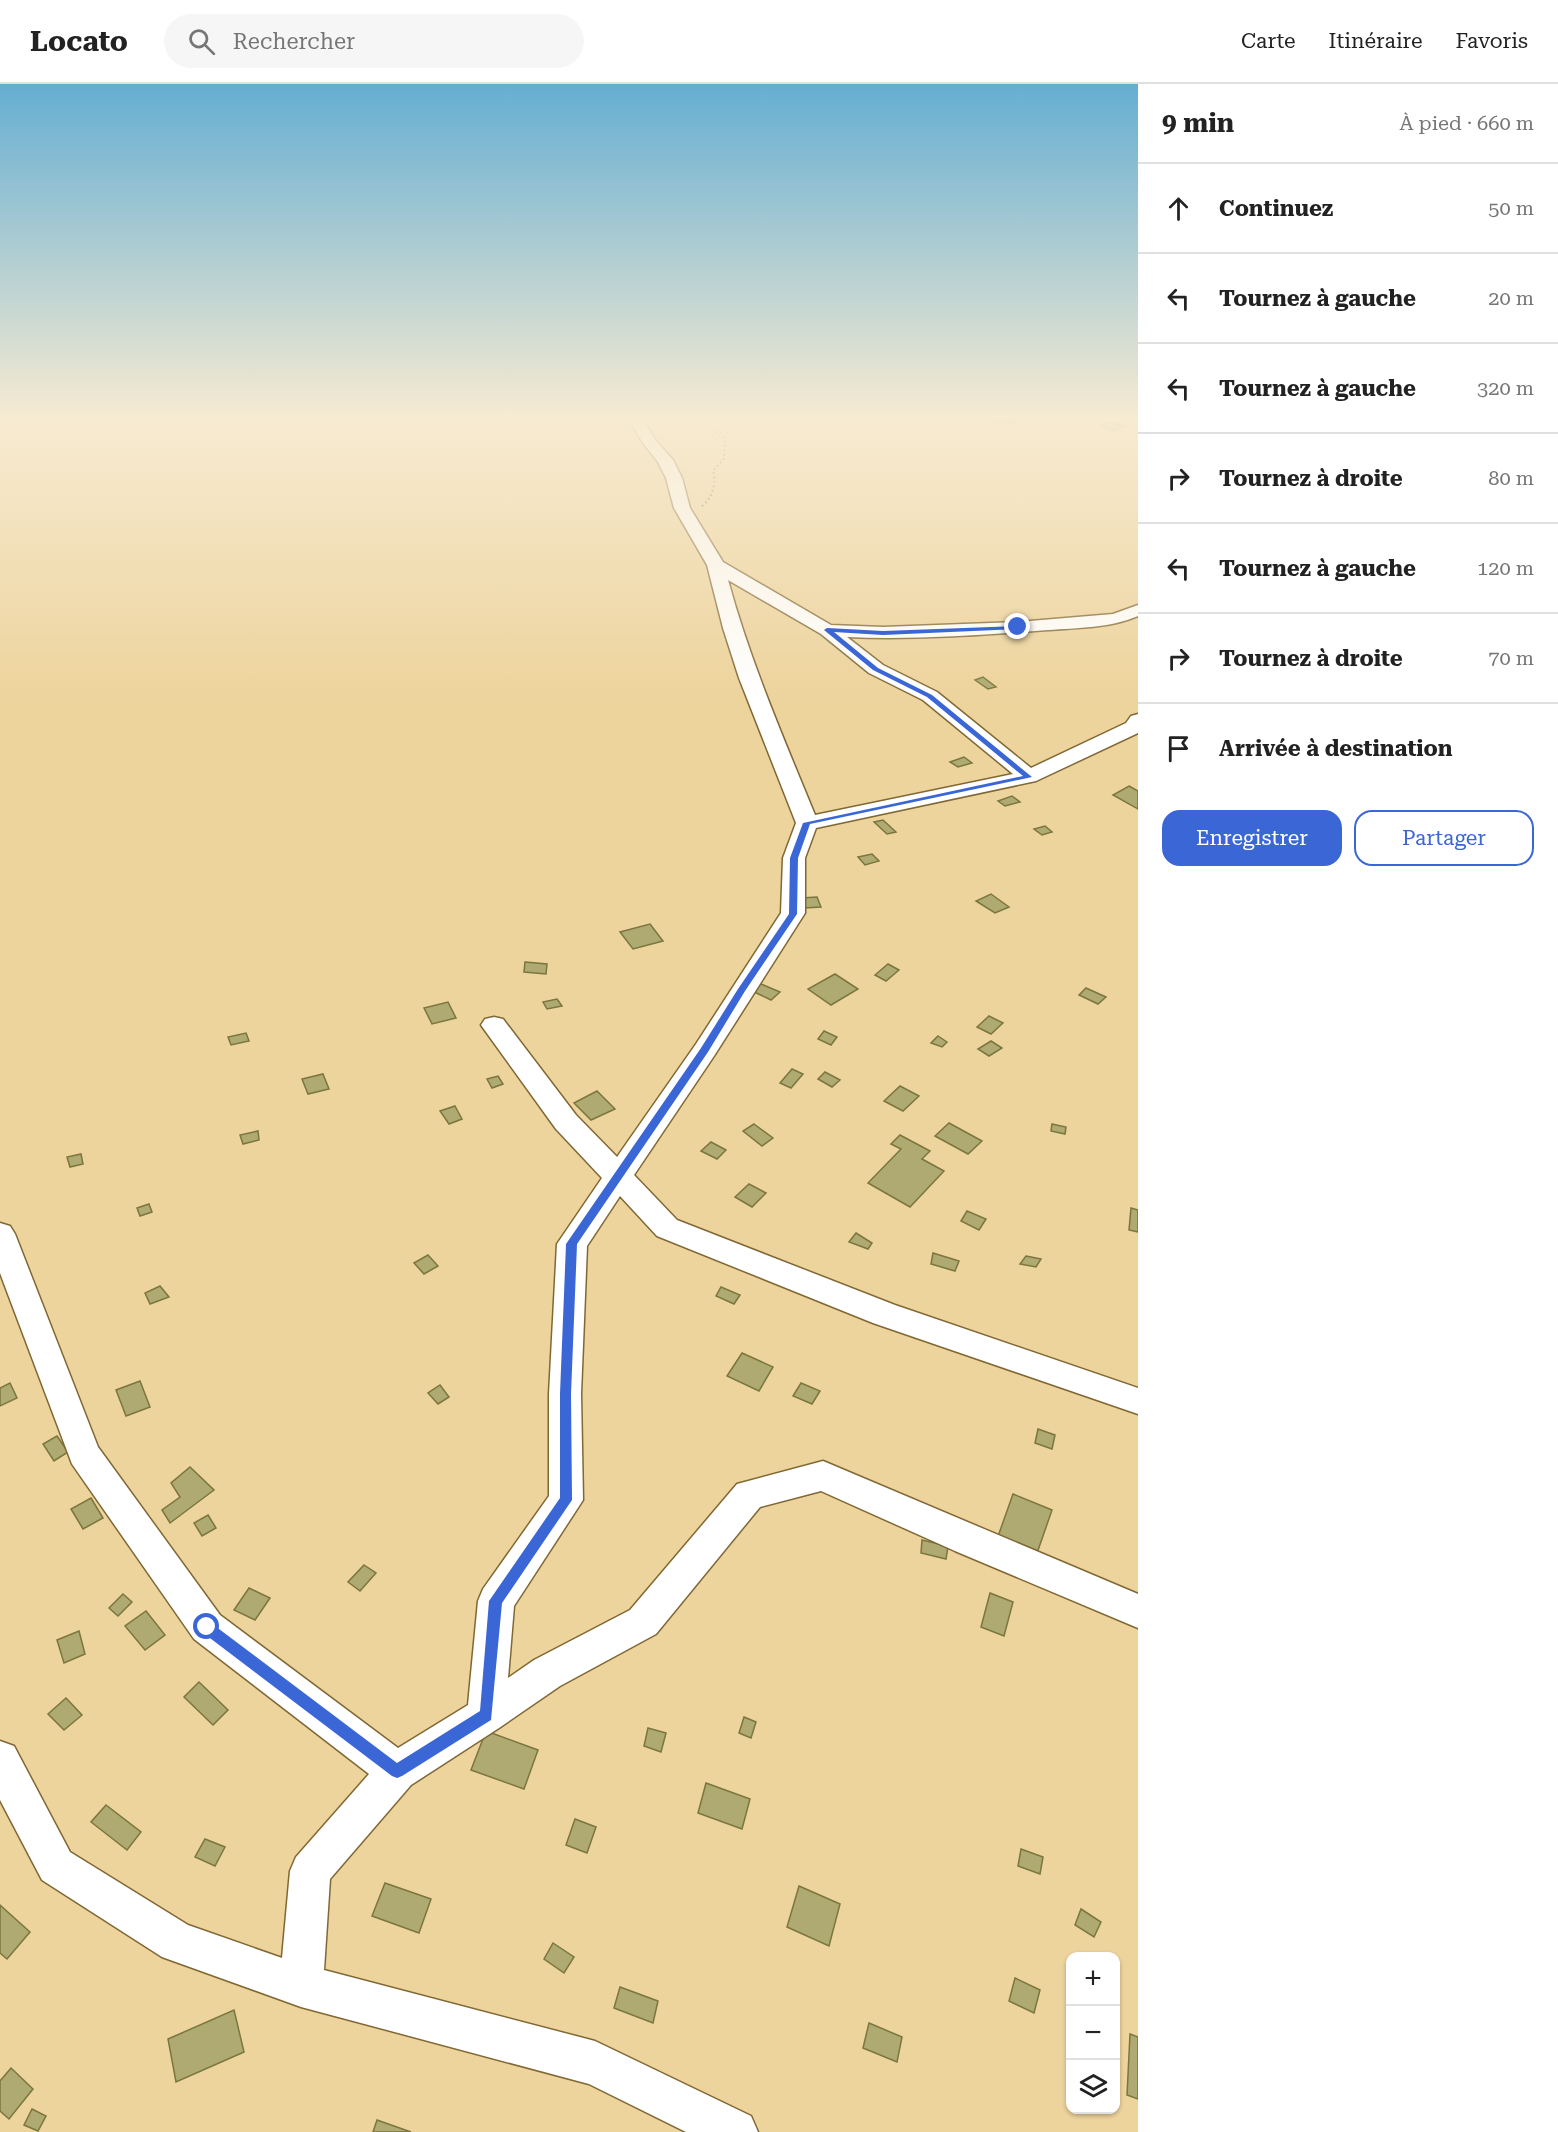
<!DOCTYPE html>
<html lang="fr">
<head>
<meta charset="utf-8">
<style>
	:root { --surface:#fff; --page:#f6f6f6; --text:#222; --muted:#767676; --line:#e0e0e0; --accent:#3a66d6 }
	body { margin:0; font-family:"Roboto Serif",serif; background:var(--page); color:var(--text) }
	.controls { position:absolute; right:18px; bottom:18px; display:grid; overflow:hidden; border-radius:12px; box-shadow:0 2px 4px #0004 }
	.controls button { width:54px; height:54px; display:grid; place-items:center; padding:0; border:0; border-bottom:2px solid var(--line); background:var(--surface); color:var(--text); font:30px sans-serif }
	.stop { position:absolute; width:18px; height:18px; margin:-14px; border:4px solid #3a66d6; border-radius:50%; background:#fff }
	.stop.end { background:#3a66d6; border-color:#fff; box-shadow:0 2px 6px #0008 }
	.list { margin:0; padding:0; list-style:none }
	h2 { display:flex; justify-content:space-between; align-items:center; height:78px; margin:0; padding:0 24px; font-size:26px }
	h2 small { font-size:20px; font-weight:400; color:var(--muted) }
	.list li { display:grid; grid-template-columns:39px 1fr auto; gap:18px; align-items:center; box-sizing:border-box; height:90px; padding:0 24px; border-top:2px solid var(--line) }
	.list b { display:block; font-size:22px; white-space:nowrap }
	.list em { font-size:20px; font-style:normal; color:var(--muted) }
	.actions { display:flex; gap:12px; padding:18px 24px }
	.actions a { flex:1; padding:14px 0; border:2px solid var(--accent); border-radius:18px; text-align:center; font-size:21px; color:var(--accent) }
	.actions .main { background:var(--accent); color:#fff }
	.icon { flex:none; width:33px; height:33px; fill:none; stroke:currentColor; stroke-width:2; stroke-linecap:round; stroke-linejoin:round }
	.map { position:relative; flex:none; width:1138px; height:2048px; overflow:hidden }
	header { display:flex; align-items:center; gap:36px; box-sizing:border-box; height:84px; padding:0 30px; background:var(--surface); border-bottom:2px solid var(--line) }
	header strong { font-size:28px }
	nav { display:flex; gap:33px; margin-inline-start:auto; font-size:21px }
	.search { width:420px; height:54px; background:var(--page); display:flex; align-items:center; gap:15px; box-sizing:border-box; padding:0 21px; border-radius:33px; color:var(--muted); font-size:22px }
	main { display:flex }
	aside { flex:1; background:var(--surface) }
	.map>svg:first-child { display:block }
	.building { fill:#aeaa71; stroke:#7a763e; stroke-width:1.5 }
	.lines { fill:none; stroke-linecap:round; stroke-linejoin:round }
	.minor-casing { stroke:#806834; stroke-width:3 }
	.path { stroke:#816f4b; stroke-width:2; stroke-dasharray:1.5 3; stroke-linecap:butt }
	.minor { fill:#fff; fill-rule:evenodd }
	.route { fill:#3a66d6 }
</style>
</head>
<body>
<header>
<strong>Locato</strong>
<div class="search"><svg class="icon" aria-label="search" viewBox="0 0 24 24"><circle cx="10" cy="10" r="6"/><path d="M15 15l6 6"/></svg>Rechercher</div>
<nav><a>Carte</a><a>Itinéraire</a><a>Favoris</a></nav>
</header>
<main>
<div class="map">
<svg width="1138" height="2048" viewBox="0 0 1138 2048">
	<rect width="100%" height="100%" fill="#edd39c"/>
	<g class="building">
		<path d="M 568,332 L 583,332 L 584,336 L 569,337 Z"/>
		<path d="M 1005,332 L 1016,338 L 1001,341 L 990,335 Z"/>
		<path d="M 1110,338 L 1126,342 L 1113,347 L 1100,342 Z"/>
		<path d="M 983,593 L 996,603 L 988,605 L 975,596 Z"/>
		<path d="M 964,673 L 972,679 L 958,683 L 950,678 Z"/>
		<path d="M 1129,702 L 1138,707 L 1138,725 L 1113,711 Z"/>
		<path d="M 1012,712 L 1020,718 L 1005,722 L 998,717 Z"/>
		<path d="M 883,736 L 896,748 L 887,750 L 874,738 Z"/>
		<path d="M 1045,742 L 1052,748 L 1042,751 L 1034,745 Z"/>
		<path d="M 872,770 L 879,777 L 865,781 L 858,773 Z"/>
		<path d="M 991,810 L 1009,823 L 995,829 L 976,817 Z"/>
		<path d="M 817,813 L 821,823 L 804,824 L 801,814 Z"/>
		<path d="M 650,840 L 663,857 L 633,865 L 620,848 Z"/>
		<path d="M 525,878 L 547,880 L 546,890 L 524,888 Z"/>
		<path d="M 888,880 L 899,886 L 886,897 L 875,891 Z"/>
		<path d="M 835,890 L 858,905 L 831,921 L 808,905 Z"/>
		<path d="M 761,900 L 780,908 L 771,916 L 752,907 Z"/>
		<path d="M 1086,904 L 1106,913 L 1098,920 L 1079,911 Z"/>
		<path d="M 557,915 L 562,922 L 547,925 L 543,918 Z"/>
		<path d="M 448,918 L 456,934 L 432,940 L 424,924 Z"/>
		<path d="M 989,932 L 1003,939 L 991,950 L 977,943 Z"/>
		<path d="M 824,947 L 837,953 L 831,961 L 818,955 Z"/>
		<path d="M 246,949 L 249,957 L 231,961 L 228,953 Z"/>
		<path d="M 938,952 L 947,958 L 942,963 L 931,959 Z"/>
		<path d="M 991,957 L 1002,964 L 989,972 L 978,965 Z"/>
		<path d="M 792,985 L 803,990 L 791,1004 L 780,999 Z"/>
		<path d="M 825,988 L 840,996 L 832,1003 L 818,995 Z"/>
		<path d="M 323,990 L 329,1005 L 308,1010 L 302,995 Z"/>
		<path d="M 498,992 L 503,1000 L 492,1004 L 487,995 Z"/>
		<path d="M 900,1002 L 919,1012 L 903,1027 L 884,1017 Z"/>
		<path d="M 597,1007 L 615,1025 L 591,1036 L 574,1019 Z"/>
		<path d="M 455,1022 L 462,1035 L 449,1040 L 440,1027 Z"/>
		<path d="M 949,1039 L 982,1057 L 968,1070 L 935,1052 Z"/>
		<path d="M 754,1040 L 773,1054 L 762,1062 L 743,1047 Z"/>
		<path d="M 1052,1040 L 1066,1043 L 1065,1050 L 1051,1047 Z"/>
		<path d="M 258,1047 L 259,1056 L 243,1060 L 240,1051 Z"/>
		<path d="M 900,1051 L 930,1067 L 922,1075 L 944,1087 L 910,1123 L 868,1099 L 901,1065 L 891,1060 Z"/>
		<path d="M 711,1058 L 726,1066 L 717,1075 L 701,1067 Z"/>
		<path d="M 81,1070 L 83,1080 L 70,1083 L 67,1073 Z"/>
		<path d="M 749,1100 L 766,1109 L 752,1123 L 735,1113 Z"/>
		<path d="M 149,1120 L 152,1128 L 140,1132 L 137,1124 Z"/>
		<path d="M 1131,1124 L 1138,1126 L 1138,1148 L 1129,1146 Z"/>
		<path d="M 967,1127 L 986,1135 L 979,1146 L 961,1137 Z"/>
		<path d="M 856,1149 L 872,1159 L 868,1165 L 849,1158 Z"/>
		<path d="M 933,1169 L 959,1177 L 955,1187 L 931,1180 Z"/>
		<path d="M 428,1171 L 438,1182 L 424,1190 L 414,1179 Z"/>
		<path d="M 1026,1172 L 1041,1175 L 1036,1183 L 1020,1180 Z"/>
		<path d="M 160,1202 L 169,1213 L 150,1220 L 145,1209 Z"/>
		<path d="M 721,1203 L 740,1211 L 734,1220 L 716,1212 Z"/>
		<path d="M 742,1269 L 773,1283 L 759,1307 L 727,1292 Z"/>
		<path d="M 140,1297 L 150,1323 L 126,1332 L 116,1306 Z"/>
		<path d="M 10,1299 L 17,1314 L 0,1322 L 0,1304 Z"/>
		<path d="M 801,1299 L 820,1307 L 812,1320 L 793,1312 Z"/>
		<path d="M 440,1301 L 449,1313 L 438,1320 L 428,1309 Z"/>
		<path d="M 1038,1345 L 1055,1351 L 1052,1365 L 1035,1359 Z"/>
		<path d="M 57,1352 L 68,1368 L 54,1377 L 43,1360 Z"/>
		<path d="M 190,1383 L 214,1406 L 170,1439 L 162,1426 L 180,1413 L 171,1399 Z"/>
		<path d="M 1013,1410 L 1052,1426 L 1035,1475 L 996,1458 Z"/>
		<path d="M 91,1414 L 103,1434 L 83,1445 L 71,1425 Z"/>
		<path d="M 208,1431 L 216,1444 L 202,1452 L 194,1439 Z"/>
		<path d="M 922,1456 L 948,1462 L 946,1475 L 921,1469 Z"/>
		<path d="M 364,1481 L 376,1489 L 360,1507 L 348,1498 Z"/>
		<path d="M 249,1504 L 270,1514 L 255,1536 L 234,1526 Z"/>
		<path d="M 990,1509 L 1013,1518 L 1004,1552 L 981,1543 Z"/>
		<path d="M 123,1510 L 132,1518 L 118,1532 L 109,1524 Z"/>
		<path d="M 146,1527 L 165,1551 L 145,1566 L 125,1542 Z"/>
		<path d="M 79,1547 L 85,1570 L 64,1579 L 57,1556 Z"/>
		<path d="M 199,1598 L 228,1626 L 213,1641 L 184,1613 Z"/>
		<path d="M 66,1614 L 82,1631 L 64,1646 L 48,1630 Z"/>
		<path d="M 744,1633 L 756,1638 L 751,1654 L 739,1649 Z"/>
		<path d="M 648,1644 L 666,1649 L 661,1668 L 644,1662 Z"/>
		<path d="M 486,1647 L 538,1666 L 524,1705 L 471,1686 Z"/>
		<path d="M 706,1699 L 750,1715 L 742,1745 L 698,1729 Z"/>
		<path d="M 106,1721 L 141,1748 L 127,1766 L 91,1738 Z"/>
		<path d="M 575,1735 L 596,1743 L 587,1769 L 566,1761 Z"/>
		<path d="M 205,1755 L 225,1763 L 215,1782 L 195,1773 Z"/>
		<path d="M 1021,1765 L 1043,1773 L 1040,1790 L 1018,1782 Z"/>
		<path d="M 385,1799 L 431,1815 L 419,1849 L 372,1832 Z"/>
		<path d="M 799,1802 L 840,1820 L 829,1862 L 787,1843 Z"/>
		<path d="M 0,1821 L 30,1848 L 7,1875 L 0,1869 Z"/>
		<path d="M 1081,1825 L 1101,1838 L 1094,1853 L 1075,1841 Z"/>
		<path d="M 553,1859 L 574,1873 L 564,1889 L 544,1875 Z"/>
		<path d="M 1015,1894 L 1040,1906 L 1034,1929 L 1009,1917 Z"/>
		<path d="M 620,1903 L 658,1917 L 653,1939 L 614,1924 Z"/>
		<path d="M 234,1926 L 244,1968 L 176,1998 L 168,1955 Z"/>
		<path d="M 869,1939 L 902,1953 L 897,1978 L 863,1964 Z"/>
		<path d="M 1130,1950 L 1138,1953 L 1138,2015 L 1127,2011 Z"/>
		<path d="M 11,1984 L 33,2005 L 9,2035 L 0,2027 L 0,1997 Z"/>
		<path d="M 32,2025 L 46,2032 L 38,2047 L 24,2041 Z"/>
		<path d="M 377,2036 L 411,2048 L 373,2048 Z"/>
	</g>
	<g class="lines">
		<defs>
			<path id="minor" d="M 627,332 L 641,332 L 656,357 L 673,376 L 682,394 L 690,424 L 723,478 L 831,541 L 883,543 L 1018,538 L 1113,530 L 1138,521 L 1138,532 C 1110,544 1078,544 1048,546 C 981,551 913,556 847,553 L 883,581 L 937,608 L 1031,684 L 1126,639 L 1131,632 L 1138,630 L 1138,649 L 1036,697 L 816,744 L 805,774 L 805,829 L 714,972 L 634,1091 L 677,1136 L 895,1221 L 1138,1304 L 1138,1330 L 873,1239 L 657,1152 L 620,1112 L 587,1162 L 581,1310 L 583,1416 L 514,1522 L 508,1594 L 534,1576 L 630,1526 L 737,1400 L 823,1377 L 1138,1510 L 1138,1544 L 955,1467 L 821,1407 L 760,1423 L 656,1550 L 560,1602 L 499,1644 L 411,1701 L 330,1795 L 324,1886 L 595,1957 L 751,2032 L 758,2048 L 686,2048 L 589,2000 L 301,1923 L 162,1873 L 42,1796 L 0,1716 L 0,1657 L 14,1662 L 70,1768 L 188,1841 L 282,1874 L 290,1787 L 296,1773 L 369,1690 L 194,1555 L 72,1380 L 0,1189 L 0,1139 L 10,1142 L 15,1150 L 98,1363 L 220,1531 L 398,1664 L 468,1621 L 478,1517 L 483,1505 L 549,1412 L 549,1310 L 557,1160 L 602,1094 L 556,1045 L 481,941 L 485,935 L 494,933 L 503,935 L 576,1031 L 617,1073 L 696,960 L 781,829 L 783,774 L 796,739 L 739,594 L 723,544 L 707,481 L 674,424 L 666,394 L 658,378 L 643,359 ZM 728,496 L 821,550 L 869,589 L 923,616 L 1013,690 L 815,731 C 783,653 750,577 728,496 Z"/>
		</defs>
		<use href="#minor" class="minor-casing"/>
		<g class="path">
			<path d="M 688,332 L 725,354"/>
			<path d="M 702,422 C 712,415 717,398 713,387 L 724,375 L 725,354 L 733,332"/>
		</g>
		<use href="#minor" class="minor"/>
	</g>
	<linearGradient id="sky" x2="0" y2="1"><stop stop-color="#65aed2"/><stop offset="0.54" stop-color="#f7ebd2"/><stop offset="1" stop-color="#f7ebd2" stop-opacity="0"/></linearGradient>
	<rect width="1138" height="618" fill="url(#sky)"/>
	<path class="route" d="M 1021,542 L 1018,545 L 883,551 L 834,548 L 878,584 L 932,611 L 1032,693 L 810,740 L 798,774 L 797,830 L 745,907 L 708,968 L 577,1160 L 571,1310 L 572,1416 L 502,1519 L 491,1636 L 402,1692 L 397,1694 L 392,1692 L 202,1548 L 200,1543 L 202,1539 L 207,1537 L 211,1539 L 397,1679 L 480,1627 L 489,1517 L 560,1414 L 560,1310 L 566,1160 L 701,964 L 738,905 L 789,830 L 790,774 L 803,739 L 1023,692 L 927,613 L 873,586 L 824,546 L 827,544 L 883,547 Z"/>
</svg>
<div class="controls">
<button>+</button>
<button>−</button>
<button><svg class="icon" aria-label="layers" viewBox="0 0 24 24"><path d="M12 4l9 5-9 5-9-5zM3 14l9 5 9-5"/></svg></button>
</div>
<div class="stop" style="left:207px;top:1543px"></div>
<div class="stop end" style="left:1018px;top:543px"></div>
</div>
<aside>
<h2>9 min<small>À pied · 660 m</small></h2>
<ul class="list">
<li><svg class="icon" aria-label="ahead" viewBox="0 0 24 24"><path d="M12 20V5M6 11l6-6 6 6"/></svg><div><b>Continuez</b></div><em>50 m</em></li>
<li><svg class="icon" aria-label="left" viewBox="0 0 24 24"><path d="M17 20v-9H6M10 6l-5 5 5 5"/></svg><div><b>Tournez à gauche</b></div><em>20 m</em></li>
<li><svg class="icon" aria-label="left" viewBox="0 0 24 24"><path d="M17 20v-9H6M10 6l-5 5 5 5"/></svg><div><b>Tournez à gauche</b></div><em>320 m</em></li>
<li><svg class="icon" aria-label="right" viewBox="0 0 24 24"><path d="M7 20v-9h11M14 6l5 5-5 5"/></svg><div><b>Tournez à droite</b></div><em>80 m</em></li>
<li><svg class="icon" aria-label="left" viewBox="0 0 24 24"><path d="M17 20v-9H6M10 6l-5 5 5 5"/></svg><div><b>Tournez à gauche</b></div><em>120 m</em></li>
<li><svg class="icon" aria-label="right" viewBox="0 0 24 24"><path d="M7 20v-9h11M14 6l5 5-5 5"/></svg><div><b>Tournez à droite</b></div><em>70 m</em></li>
<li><svg class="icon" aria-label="arrive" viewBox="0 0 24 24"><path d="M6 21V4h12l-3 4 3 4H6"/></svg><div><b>Arrivée à destination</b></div></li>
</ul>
<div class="actions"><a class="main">Enregistrer</a><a>Partager</a></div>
</aside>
</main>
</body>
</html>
